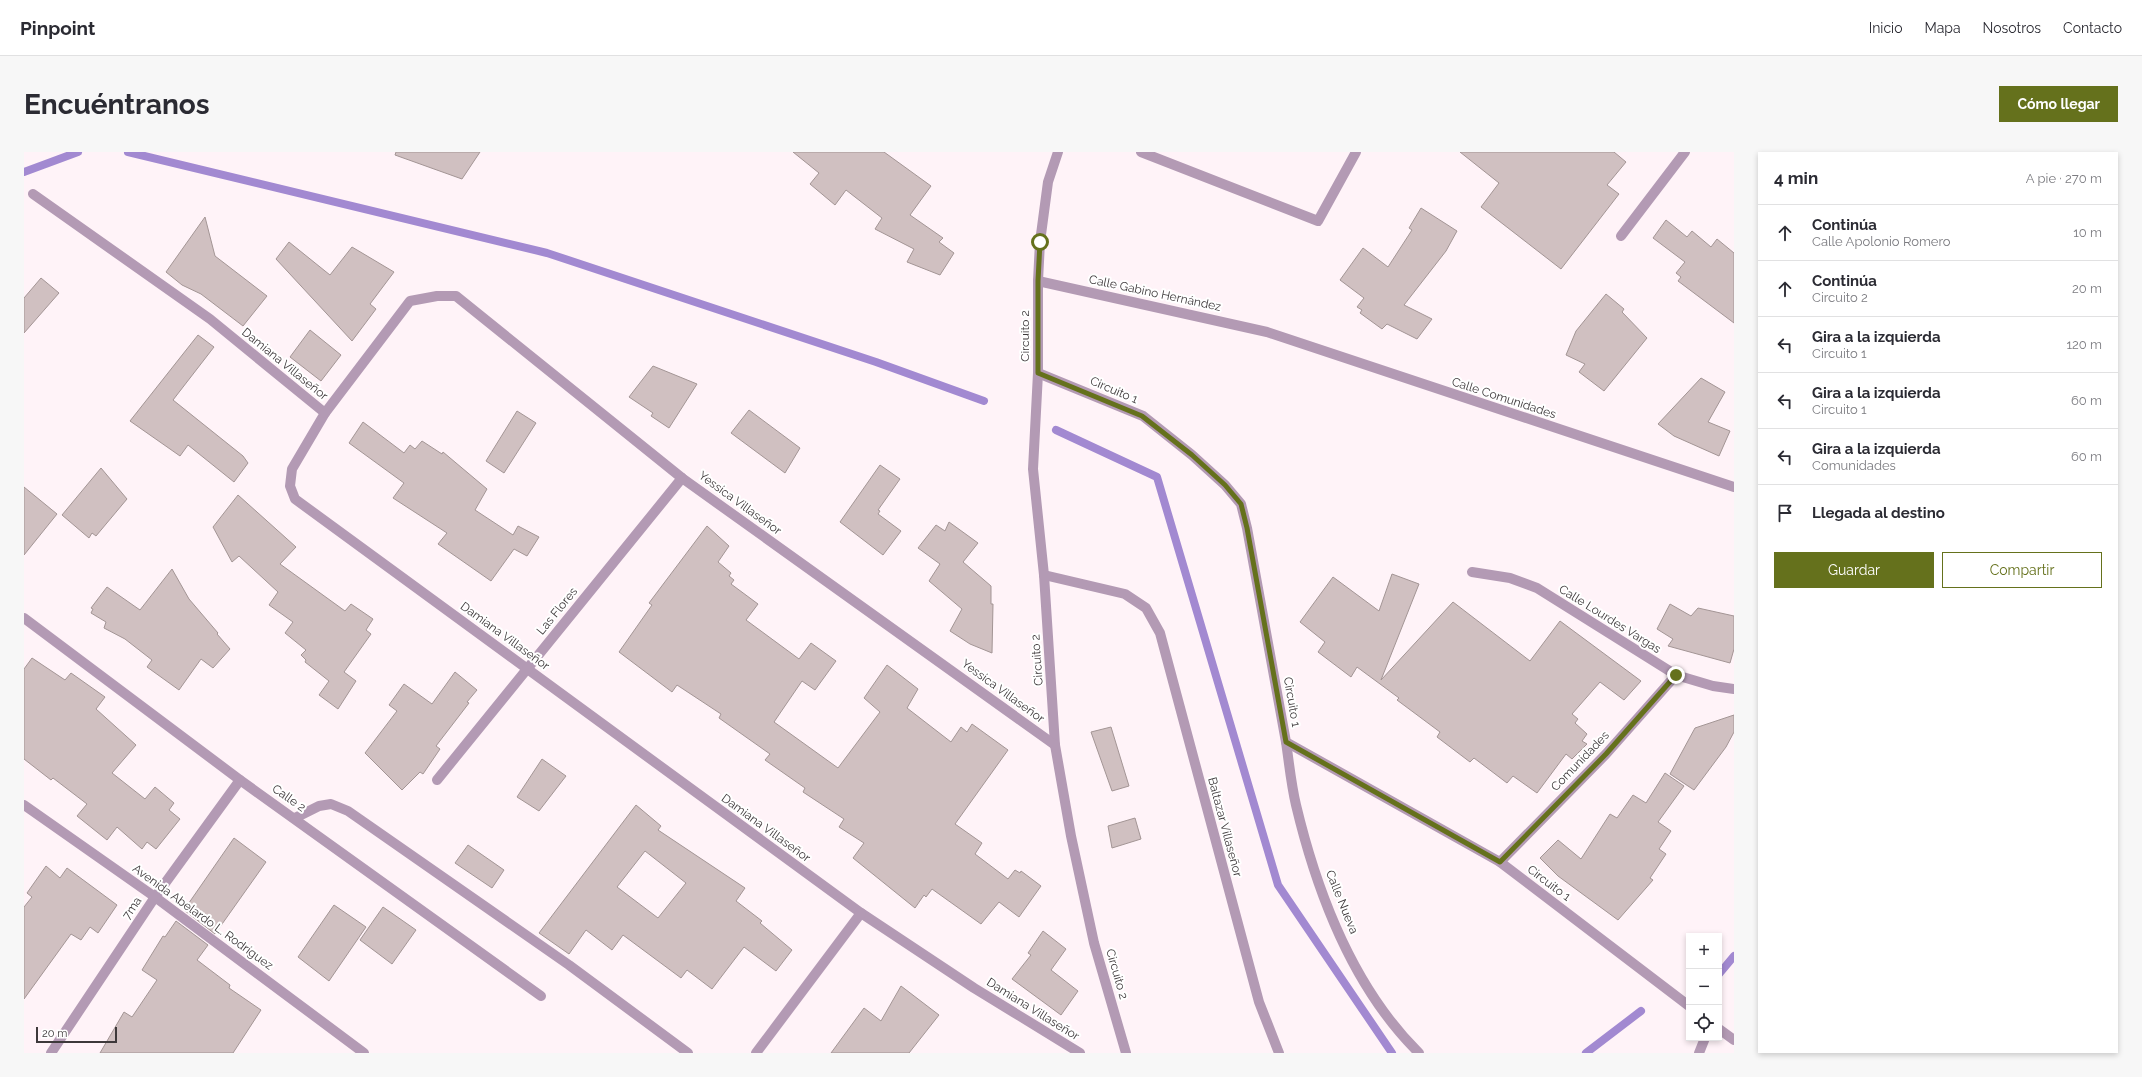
<!DOCTYPE html>
<html lang="es">
<head>
<meta charset="utf-8">
<style>
	:root { --surface:#fff; --page:#f7f7f7; --text:#2b2b33; --muted:#7c7c81; --line:#e1e1e2; --accent:#65711c }
	body { margin:0; font-family:Raleway,sans-serif; background:var(--page); color:var(--text) }
	.controls { position:absolute; right:12px; bottom:12px; display:grid; overflow:hidden; border-radius:0px; box-shadow:0 2px 6px #0003 }
	.controls button { width:36px; height:36px; display:grid; place-items:center; padding:0; border:0; border-bottom:1px solid var(--line); background:var(--surface); color:var(--text); font:20px sans-serif }
	.scale { position:absolute; left:12px; bottom:10px; width:81px; box-sizing:border-box; padding-left:4px; border:2px solid #3e393b; border-top:0; font-size:11px; line-height:14px; white-space:nowrap; color:#3e393b; -webkit-text-stroke:3px #fff; paint-order:stroke }
	.stop { position:absolute; width:12px; height:12px; margin:-9px; border:3px solid #65711c; border-radius:50%; background:#fff }
	.stop.end { background:#65711c; border-color:#fff; box-shadow:0 1px 4px #0008 }
	.list { margin:0; padding:0; list-style:none }
	h2 { display:flex; justify-content:space-between; align-items:center; height:52px; margin:0; padding:0 16px; font-size:17px }
	h2 small { font-size:13px; font-weight:400; color:var(--muted) }
	.list li { display:grid; grid-template-columns:26px 1fr auto; gap:12px; align-items:center; box-sizing:border-box; height:56px; padding:0 16px; border-top:1px solid var(--line) }
	.list b { display:block; font-size:15px; white-space:nowrap }
	.list p { margin:0; font-size:13px; white-space:nowrap; color:var(--muted) }
	.list em { font-size:13px; font-style:normal; color:var(--muted) }
	.actions { display:flex; gap:8px; padding:12px 16px }
	.actions a { flex:1; padding:9px 0; border:1px solid var(--accent); border-radius:0px; text-align:center; font-size:14px; color:var(--accent) }
	.actions .main { background:var(--accent); color:#fff }
	.icon { flex:none; width:22px; height:22px; fill:none; stroke:currentColor; stroke-width:2; stroke-linecap:round; stroke-linejoin:round }
	.map { position:relative; flex:none; width:1710px; height:901px; overflow:hidden; border-radius:0px }
	header { display:flex; align-items:center; gap:24px; box-sizing:border-box; height:56px; padding:0 20px; background:var(--surface); border-bottom:1px solid var(--line) }
	header strong { font-size:19px }
	nav { display:flex; gap:22px; margin-inline-start:auto; font-size:14px }
	.intro { display:flex; align-items:center; justify-content:space-between; box-sizing:border-box; height:96px; padding:0 24px }
	h1 { margin:0; font-size:28px }
	.button { padding:10px 18px; border-radius:0px; background:var(--accent); color:#fff; font-size:14px; font-weight:700 }
	main { display:flex; gap:24px; padding:0 24px }
	aside { flex:1; background:var(--surface); border-radius:0px; box-shadow:0 2px 6px #0003 }
	.map>svg:first-child { display:block }
	.lines { fill:none; stroke-linecap:round; stroke-linejoin:round }
	.stream { stroke:#a289d1; stroke-width:8 }
	.building { fill:#d0c0c1; stroke:#a39595; fill-rule:evenodd }
	.minor { stroke:#b39ab4; stroke-width:10 }
	.route { stroke:#65711c; stroke-width:5 }
	.labels { text-anchor:middle; stroke-width:4; stroke-linejoin:round; paint-order:stroke }
	.street-label { font-size:12px; fill:#3e393b; stroke:#fff }
</style>
</head>
<body>
<header>
<strong>Pinpoint</strong>
<nav><a>Inicio</a><a>Mapa</a><a>Nosotros</a><a>Contacto</a></nav>
</header>
<div class="intro"><h1>Encuéntranos</h1><a class="button">Cómo llegar</a></div>
<main>
<div class="map">
<svg width="1710" height="901" viewBox="0 0 1710 901">
	<rect width="100%" height="100%" fill="#fff3f8"/>
	<g class="lines">
		<g class="stream">
			<path d="M 104,0 L 523,101 L 852,210 L 960,249"/>
			<path d="M 0,20 L 54,0"/>
			<path d="M 1032,278 L 1133,325 L 1254,733 L 1368,901"/>
			<path d="M 1695,822 L 1710,804"/>
			<path d="M 1562,901 L 1617,859"/>
		</g>
	</g>
	<g class="building">
		<path d="M 372,0 L 456,0 L 438,27 L 371,3 Z"/>
		<path d="M 769,0 L 860,0 L 907,34 L 886,63 L 919,86 L 915,90 L 930,101 L 916,123 L 883,110 L 890,97 L 851,77 L 858,66 L 822,38 L 811,53 L 786,32 L 795,21 Z"/>
		<path d="M 1436,0 L 1590,0 L 1602,10 L 1583,33 L 1595,42 L 1537,117 L 1457,55 L 1475,31 Z"/>
		<path d="M 1397,56 L 1433,79 L 1422,99 L 1380,153 L 1408,167 L 1393,187 L 1363,172 L 1358,177 L 1336,161 L 1338,158 L 1333,155 L 1340,146 L 1316,128 L 1339,96 L 1364,115 L 1388,78 L 1385,76 Z"/>
		<path d="M 181,65 L 191,104 L 243,144 L 219,174 L 177,142 L 158,133 L 142,120 Z"/>
		<path d="M 1642,68 L 1663,85 L 1668,79 L 1687,95 L 1693,87 L 1710,101 L 1710,171 L 1654,129 L 1657,125 L 1652,121 L 1661,110 L 1629,86 Z"/>
		<path d="M 265,90 L 306,123 L 328,95 L 370,120 L 346,152 L 352,157 L 328,189 L 252,107 Z"/>
		<path d="M 17,126 L 35,141 L 0,181 L 0,146 Z"/>
		<path d="M 1582,142 L 1600,157 L 1598,160 L 1623,186 L 1580,239 L 1555,220 L 1561,212 L 1542,203 L 1552,179 Z"/>
		<path d="M 286,178 L 317,203 L 297,229 L 266,205 Z"/>
		<path d="M 174,183 L 190,195 L 149,248 L 219,304 L 224,311 L 210,330 L 164,293 L 156,304 L 106,269 Z"/>
		<path d="M 629,214 L 673,232 L 645,276 L 627,264 L 629,261 L 605,245 Z"/>
		<path d="M 1677,226 L 1701,240 L 1684,270 L 1706,279 L 1695,304 L 1650,284 L 1634,272 Z"/>
		<path d="M 725,258 L 776,296 L 761,321 L 707,281 Z"/>
		<path d="M 493,259 L 512,271 L 480,321 L 462,309 Z"/>
		<path d="M 339,270 L 380,301 L 386,293 L 391,297 L 398,289 L 418,302 L 419,300 L 463,337 L 451,358 L 489,383 L 494,374 L 515,385 L 503,404 L 490,397 L 467,429 L 414,392 L 423,381 L 369,346 L 380,331 L 325,291 Z"/>
		<path d="M 856,313 L 876,327 L 854,358 L 856,359 L 854,362 L 877,379 L 859,403 L 816,370 Z"/>
		<path d="M 77,316 L 103,347 L 72,384 L 68,381 L 65,386 L 38,363 Z"/>
		<path d="M 0,335 L 33,362 L 0,403 Z"/>
		<path d="M 214,343 L 272,395 L 256,412 L 321,459 L 327,452 L 349,467 L 342,478 L 347,482 L 320,520 L 332,529 L 314,557 L 295,543 L 305,529 L 281,510 L 282,508 L 277,503 L 282,498 L 261,481 L 269,470 L 245,453 L 254,440 L 215,404 L 208,410 L 189,375 Z"/>
		<path d="M 925,370 L 954,391 L 939,410 L 967,434 L 967,452 L 969,452 L 968,501 L 946,492 L 926,479 L 938,457 L 905,429 L 916,412 L 894,396 L 912,373 L 921,379 Z"/>
		<path d="M 683,374 L 705,394 L 694,410 L 707,421 L 705,424 L 710,428 L 707,432 L 734,452 L 722,468 L 775,507 L 787,491 L 812,509 L 791,538 L 778,529 L 750,570 L 814,616 L 856,560 L 840,546 L 863,513 L 894,537 L 883,556 L 927,590 L 937,575 L 943,580 L 948,572 L 984,598 L 931,672 L 958,691 L 951,702 L 984,727 L 991,718 L 996,721 L 997,719 L 1017,734 L 995,765 L 975,750 L 957,772 L 908,737 L 902,745 L 900,743 L 891,756 L 829,706 L 840,691 L 815,675 L 820,667 L 779,640 L 781,636 L 741,608 L 746,602 L 695,566 L 697,562 L 653,533 L 648,540 L 595,500 L 628,453 L 625,451 Z"/>
		<path d="M 148,417 L 165,447 L 194,481 L 193,482 L 206,497 L 189,516 L 177,507 L 155,538 L 123,515 L 128,508 L 101,487 L 80,476 L 82,470 L 67,461 L 69,457 L 67,456 L 83,435 L 116,458 Z"/>
		<path d="M 1368,422 L 1395,432 L 1357,528 L 1429,450 L 1506,509 L 1536,469 L 1617,529 L 1600,548 L 1576,530 L 1548,562 L 1554,567 L 1551,571 L 1563,582 L 1558,589 L 1563,592 L 1548,607 L 1542,602 L 1513,641 L 1489,624 L 1483,631 L 1450,606 L 1446,610 L 1413,585 L 1416,580 L 1373,548 L 1375,546 L 1333,515 L 1327,525 L 1294,500 L 1301,490 L 1276,470 L 1309,425 L 1355,459 Z"/>
		<path d="M 1646,452 L 1667,464 L 1674,456 L 1710,464 L 1710,497 L 1706,511 L 1644,494 L 1649,487 L 1633,477 Z"/>
		<path d="M 8,506 L 41,528 L 47,521 L 81,545 L 72,557 L 112,593 L 88,621 L 121,647 L 131,635 L 150,651 L 145,658 L 156,667 L 132,697 L 123,690 L 118,697 L 93,675 L 83,688 L 53,664 L 63,652 L 29,626 L 27,628 L 0,607 L 0,517 Z"/>
		<path d="M 431,520 L 453,538 L 443,550 L 445,551 L 412,594 L 416,597 L 399,622 L 396,620 L 378,638 L 341,601 L 373,559 L 365,553 L 380,532 L 408,552 Z"/>
		<path d="M 1710,563 L 1710,580 L 1702,595 L 1670,638 L 1646,622 L 1671,576 Z"/>
		<path d="M 1087,575 L 1105,634 L 1088,639 L 1067,580 Z"/>
		<path d="M 518,607 L 542,624 L 515,659 L 493,645 Z"/>
		<path d="M 1641,621 L 1660,634 L 1634,670 L 1647,679 L 1635,697 L 1642,702 L 1626,726 L 1629,728 L 1594,768 L 1534,724 L 1516,706 L 1534,688 L 1557,707 L 1586,662 L 1593,666 L 1609,643 L 1622,651 Z"/>
		<path d="M 612,653 L 637,674 L 634,678 L 721,736 L 712,749 L 738,769 L 736,771 L 768,798 L 752,819 L 720,795 L 688,837 L 663,818 L 657,826 L 599,783 L 588,798 L 562,778 L 545,802 L 515,781 ZM 621,699 L 662,731 L 634,766 L 593,735 Z"/>
		<path d="M 1111,666 L 1117,687 L 1088,696 L 1084,674 Z"/>
		<path d="M 210,686 L 242,710 L 191,782 L 160,758 Z"/>
		<path d="M 444,693 L 480,718 L 468,736 L 431,711 Z"/>
		<path d="M 22,714 L 36,726 L 43,716 L 93,753 L 74,781 L 66,775 L 57,788 L 47,782 L 0,847 L 0,755 L 8,745 L 3,741 Z"/>
		<path d="M 310,753 L 342,775 L 305,829 L 274,805 Z"/>
		<path d="M 359,755 L 392,778 L 368,812 L 336,788 Z"/>
		<path d="M 152,769 L 184,793 L 173,808 L 206,833 L 205,836 L 237,858 L 209,901 L 76,901 L 100,860 L 108,865 L 133,828 L 118,818 L 139,784 L 141,785 Z"/>
		<path d="M 1019,779 L 1042,797 L 1027,818 L 1054,839 L 1037,863 L 988,827 L 1007,803 L 1004,801 Z"/>
		<path d="M 877,834 L 915,863 L 885,901 L 807,901 L 840,856 L 857,869 Z"/>
	</g>
	<g class="lines">
		<g class="minor">
			<path d="M 1034,0 L 1024,30 L 1016,90 L 1014,129 L 1014,221 L 1009,317 L 1020,423 L 1031,593 L 1047,684 L 1070,791 L 1102,901"/>
			<path d="M 1117,0 L 1294,69 L 1332,0"/>
			<path d="M 9,42 L 186,167 L 301,261 L 268,317 L 266,334 L 271,347 L 837,761 L 950,836 L 1056,901"/>
			<path d="M 1597,84 L 1661,0"/>
			<path d="M 1014,129 L 1243,180 L 1710,335"/>
			<path d="M 1014,221 L 1119,264 L 1168,303 L 1201,333 L 1217,352 L 1223,376 L 1262,590 L 1476,710 L 1665,854"/>
			<path d="M 301,261 L 386,149 L 413,144 L 432,144 L 658,326 L 1031,593"/>
			<path d="M 1448,420 L 1486,426 L 1513,436 L 1652,523 L 1689,534 L 1710,537"/>
			<path d="M 1020,423 L 1101,442 L 1122,456 L 1136,481 L 1235,850 L 1255,901"/>
			<path d="M 0,466 L 216,628 L 517,844"/>
			<path d="M 1262,590 C 1265,610 1267,632 1272,653 C 1293,741 1329,836 1395,901"/>
			<path d="M 413,628 L 658,326"/>
			<path d="M 0,653 L 131,745 L 340,901"/>
			<path d="M 271,666 L 295,654 L 307,652 L 324,659 L 545,813 L 664,901"/>
			<path d="M 1476,710 L 1582,602 L 1652,523"/>
			<path d="M 1695,877 L 1710,888"/>
			<path d="M 27,901 L 131,745 L 216,628"/>
			<path d="M 732,901 L 837,761"/>
			<path d="M 1675,901 L 1681,886"/>
		</g>
	</g>
	<g class="lines">
		<path class="route" d="M 1016,90 L 1014,129 L 1014,221 L 1118,264 L 1168,303 L 1201,333 L 1217,352 L 1223,376 L 1262,590 L 1476,710 L 1582,602 L 1652,523"/>
	</g>
	<g class="labels">
		<g class="street-label">
			<text transform="translate(1131 141) rotate(12)" y="4">Calle Gabino Hernández</text>
			<text transform="translate(1001 184) rotate(-90)" y="4">Circuito 2</text>
			<text transform="translate(261 212) rotate(39)" y="4">Damiana Villaseñor</text>
			<text transform="translate(1090 238) rotate(23)" y="4">Circuito 1</text>
			<text transform="translate(1480 246) rotate(18)" y="4">Calle Comunidades</text>
			<text transform="translate(716 351) rotate(36)" y="4">Yessica Villaseñor</text>
			<text transform="translate(533 459) rotate(-51)" y="4">Las Flores</text>
			<text transform="translate(1586 467) rotate(32)" y="4">Calle Lourdes Vargas</text>
			<text transform="translate(481 484) rotate(36)" y="4">Damiana Villaseñor</text>
			<text transform="translate(1013 508) rotate(-94)" y="4">Circuito 2</text>
			<text transform="translate(979 539) rotate(36)" y="4">Yessica Villaseñor</text>
			<text transform="translate(1268 550) rotate(80)" y="4">Circuito 1</text>
			<text transform="translate(1556 609) rotate(-46)" y="4">Comunidades</text>
			<text transform="translate(265 646) rotate(35)" y="4">Calle 2</text>
			<text transform="translate(1201 675) rotate(75)" y="4">Baltazar Villaseñor</text>
			<text transform="translate(742 676) rotate(36)" y="4">Damiana Villaseñor</text>
			<text transform="translate(1525 731) rotate(37)" y="4">Circuito 1</text>
			<text transform="translate(1318 750) rotate(68)" y="4">Calle Nueva</text>
			<text transform="translate(108 756) rotate(-56)" y="4">7ma</text>
			<text transform="translate(179 765) rotate(36)" y="4">Avenida Abelardo L. Rodríguez</text>
			<text transform="translate(1093 822) rotate(74)" y="4">Circuito 2</text>
			<text transform="translate(1009 857) rotate(32)" y="4">Damiana Villaseñor</text>
		</g>
	</g>
</svg>
<div class="controls">
<button>+</button>
<button>−</button>
<button><svg class="icon" aria-label="locate" viewBox="0 0 24 24"><circle cx="12" cy="12" r="6"/><path d="M12 2v4M12 18v4M2 12h4M18 12h4"/></svg></button>
</div>
<div class="scale">20 m</div>
<div class="stop" style="left:1016px;top:90px"></div>
<div class="stop end" style="left:1652px;top:523px"></div>
</div>
<aside>
<h2>4 min<small>A pie · 270 m</small></h2>
<ul class="list">
<li><svg class="icon" aria-label="ahead" viewBox="0 0 24 24"><path d="M12 20V5M6 11l6-6 6 6"/></svg><div><b>Continúa</b><p>Calle Apolonio Romero</p></div><em>10 m</em></li>
<li><svg class="icon" aria-label="ahead" viewBox="0 0 24 24"><path d="M12 20V5M6 11l6-6 6 6"/></svg><div><b>Continúa</b><p>Circuito 2</p></div><em>20 m</em></li>
<li><svg class="icon" aria-label="left" viewBox="0 0 24 24"><path d="M17 20v-9H6M10 6l-5 5 5 5"/></svg><div><b>Gira a la izquierda</b><p>Circuito 1</p></div><em>120 m</em></li>
<li><svg class="icon" aria-label="left" viewBox="0 0 24 24"><path d="M17 20v-9H6M10 6l-5 5 5 5"/></svg><div><b>Gira a la izquierda</b><p>Circuito 1</p></div><em>60 m</em></li>
<li><svg class="icon" aria-label="left" viewBox="0 0 24 24"><path d="M17 20v-9H6M10 6l-5 5 5 5"/></svg><div><b>Gira a la izquierda</b><p>Comunidades</p></div><em>60 m</em></li>
<li><svg class="icon" aria-label="arrive" viewBox="0 0 24 24"><path d="M6 21V4h12l-3 4 3 4H6"/></svg><div><b>Llegada al destino</b></div></li>
</ul>
<div class="actions"><a class="main">Guardar</a><a>Compartir</a></div>
</aside>
</main>
</body>
</html>
